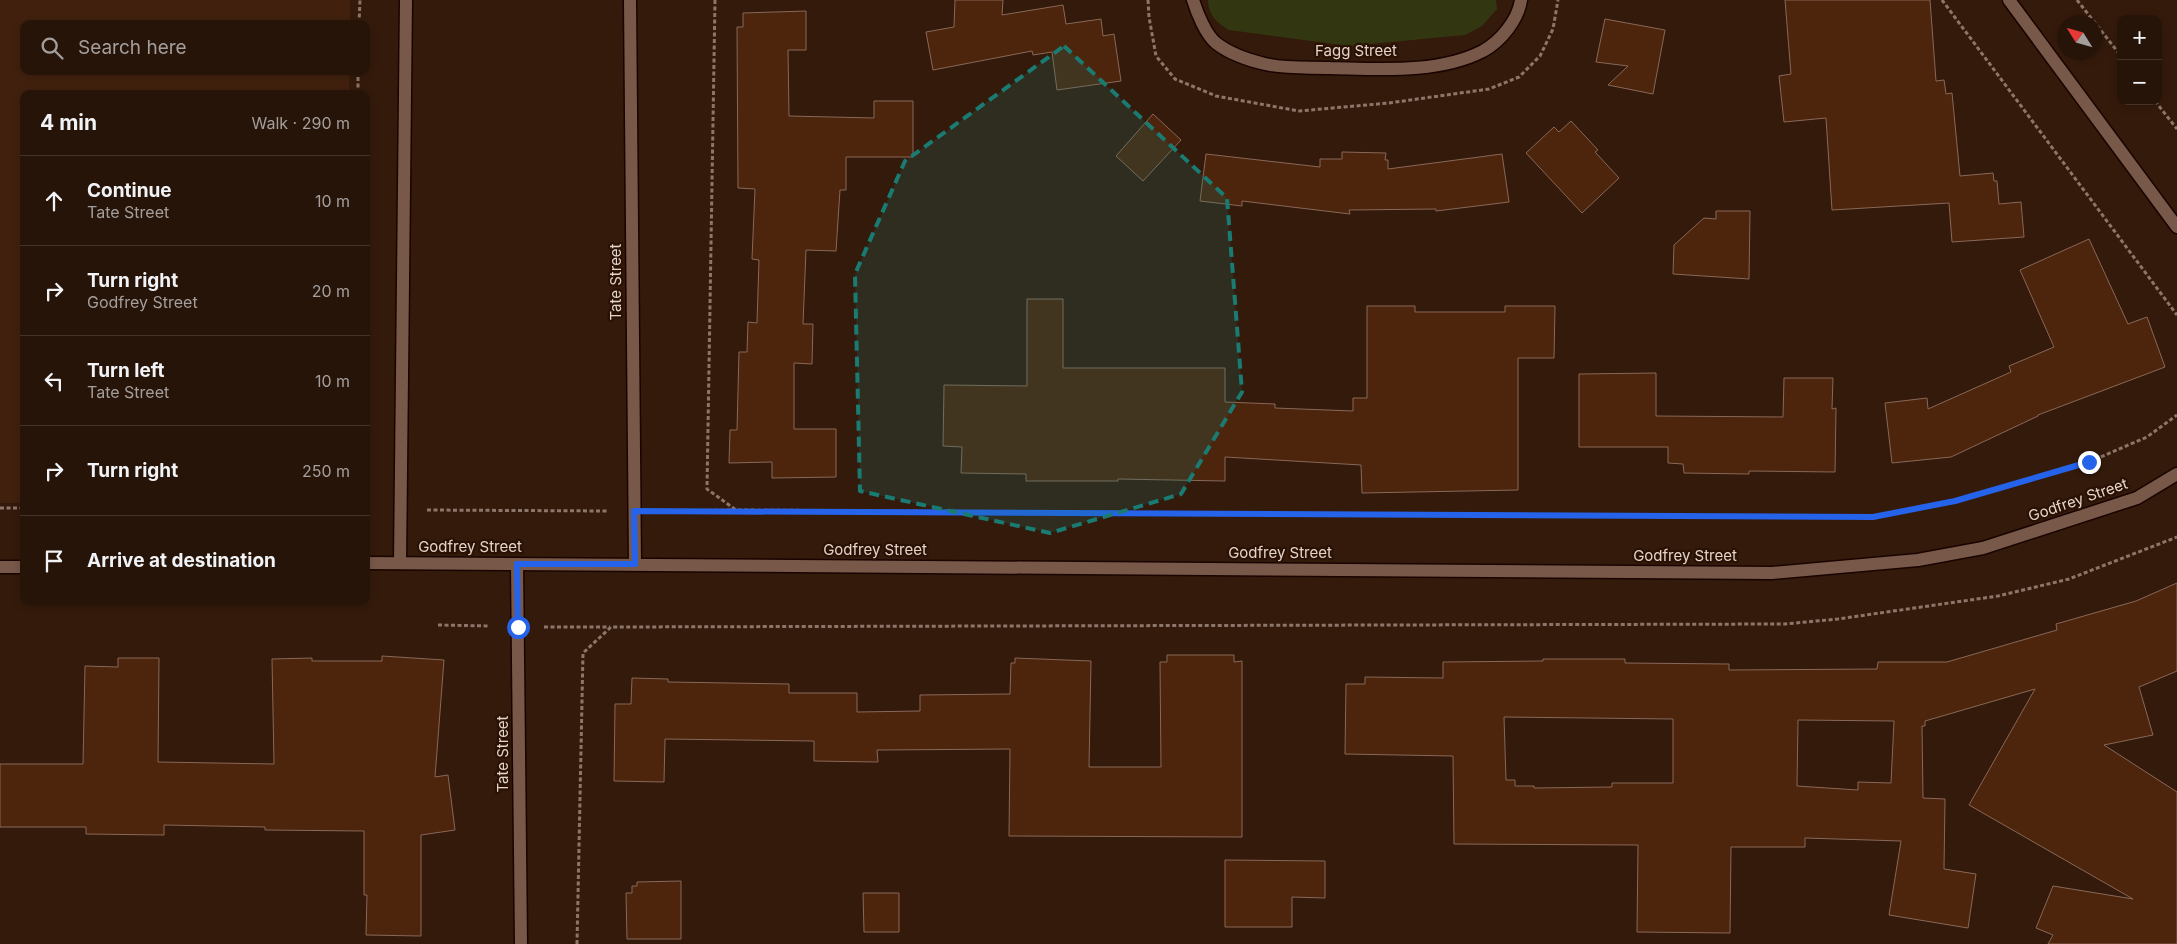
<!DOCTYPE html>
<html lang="en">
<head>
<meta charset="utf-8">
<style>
	:root { --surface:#271408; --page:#2f1d12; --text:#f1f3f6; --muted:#a49e9c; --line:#433329 }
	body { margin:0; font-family:Inter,sans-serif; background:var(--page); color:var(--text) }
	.controls { position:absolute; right:15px; top:15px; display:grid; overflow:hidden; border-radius:10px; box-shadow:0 2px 8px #0003 }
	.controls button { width:45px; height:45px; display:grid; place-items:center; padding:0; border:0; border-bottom:1px solid var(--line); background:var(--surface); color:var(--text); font:25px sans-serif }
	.compass { position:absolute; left:2057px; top:15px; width:45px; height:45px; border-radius:50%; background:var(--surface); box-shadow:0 2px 8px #0003; rotate:307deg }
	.stop { position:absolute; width:15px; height:15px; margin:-11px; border:4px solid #2563eb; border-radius:50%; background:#fff }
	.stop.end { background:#2563eb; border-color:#fff; box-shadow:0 1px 5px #0008 }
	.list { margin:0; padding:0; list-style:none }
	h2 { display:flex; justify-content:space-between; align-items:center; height:65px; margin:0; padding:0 20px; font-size:21px }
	h2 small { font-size:16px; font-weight:400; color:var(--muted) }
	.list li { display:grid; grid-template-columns:32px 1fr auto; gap:15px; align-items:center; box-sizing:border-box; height:90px; padding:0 20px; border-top:1px solid var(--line) }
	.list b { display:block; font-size:19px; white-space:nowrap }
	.list p { margin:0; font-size:16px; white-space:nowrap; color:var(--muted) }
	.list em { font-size:16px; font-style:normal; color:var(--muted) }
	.icon { flex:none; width:28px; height:28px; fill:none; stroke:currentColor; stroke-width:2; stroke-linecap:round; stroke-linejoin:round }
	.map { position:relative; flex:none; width:2177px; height:944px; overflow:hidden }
	.search { position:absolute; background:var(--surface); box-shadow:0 2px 8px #0003; left:20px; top:20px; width:350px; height:55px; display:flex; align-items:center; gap:12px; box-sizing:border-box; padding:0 18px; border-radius:10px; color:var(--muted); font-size:19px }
	.panel { position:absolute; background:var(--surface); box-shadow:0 2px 8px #0003; left:20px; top:90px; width:350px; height:515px; border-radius:10px }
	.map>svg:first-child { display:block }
	.built { fill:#41210e }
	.green { fill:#333711 }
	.building { fill:#4d240c; stroke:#886858; fill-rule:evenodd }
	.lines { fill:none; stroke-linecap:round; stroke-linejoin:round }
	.minor-casing { stroke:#1a0400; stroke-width:15 }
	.path { stroke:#8c766a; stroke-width:3; stroke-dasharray:4 2.5; stroke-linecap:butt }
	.minor { stroke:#785949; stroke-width:12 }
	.route { stroke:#2563eb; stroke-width:6 }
	.marked { fill:#1a7b73; fill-opacity:0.2; stroke:#1a7b73; stroke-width:4; stroke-dasharray:10 6; stroke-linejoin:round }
	.labels { text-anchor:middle; stroke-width:4.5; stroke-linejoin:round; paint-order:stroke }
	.street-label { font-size:15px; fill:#e5d3ca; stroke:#291104 }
</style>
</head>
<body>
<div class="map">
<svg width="2177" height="944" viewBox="0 0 2177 944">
	<rect width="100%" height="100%" fill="#341a0b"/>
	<path class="built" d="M 0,0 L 350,0 L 350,24 L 24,24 L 24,71 L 349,71 L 349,94 L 24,94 L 24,503 L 0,503 Z"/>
	<path class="green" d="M 1208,0 L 1496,0 L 1497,9 L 1482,26 L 1465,35 L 1349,46 L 1229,30 C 1217,23 1208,15 1208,0 Z"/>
	<g class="building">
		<path d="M 955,0 L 1003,0 L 1002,15 L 1063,5 L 1066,24 L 1101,19 L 1103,36 L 1114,34 L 1121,81 L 1057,90 L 1052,52 L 1033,55 L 1032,51 L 933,70 L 926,32 L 954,27 Z"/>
		<path d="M 1785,0 L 1930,0 L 1936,81 L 1944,80 L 1946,94 L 1952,93 L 1960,176 L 1993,173 L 1994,181 L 1997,181 L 1999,204 L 2021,202 L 2024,237 L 1952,242 L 1949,203 L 1832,210 L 1826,118 L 1784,122 L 1779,76 L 1791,74 Z"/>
		<path d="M 806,11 L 806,50 L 788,50 L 789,116 L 874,118 L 874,101 L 913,101 L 913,157 L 846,157 L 846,190 L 840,190 L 836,251 L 806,250 L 803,324 L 813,324 L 812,364 L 794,363 L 794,429 L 836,429 L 836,477 L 772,478 L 772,462 L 729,463 L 730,430 L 737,430 L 739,352 L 747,352 L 748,322 L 757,323 L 759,260 L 752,259 L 755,189 L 738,188 L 737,27 L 743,27 L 743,13 Z"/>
		<path d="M 1605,19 L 1665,30 L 1653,94 L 1608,85 L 1628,66 L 1596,62 Z"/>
		<path d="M 1153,114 L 1181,140 L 1143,181 L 1116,156 Z"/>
		<path d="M 1571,121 L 1598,150 L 1595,152 L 1619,178 L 1582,213 L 1526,153 L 1554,127 L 1559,132 Z"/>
		<path d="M 1342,152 L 1386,153 L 1385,160 L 1388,160 L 1388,169 L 1502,154 L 1509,202 L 1436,211 L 1436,209 L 1349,210 L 1350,214 L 1242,201 L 1242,206 L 1200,201 L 1206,154 L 1320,167 L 1320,159 L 1342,159 Z"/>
		<path d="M 1716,211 L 1750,211 L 1749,279 L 1673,274 L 1674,245 L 1704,218 L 1716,219 Z"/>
		<path d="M 2089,239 L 2128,324 L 2147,317 L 2165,367 L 2038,415 L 2038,416 L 1951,457 L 1892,463 L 1885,403 L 1927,398 L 1928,409 L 2011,372 L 2009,366 L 2054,347 L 2020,270 Z"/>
		<path d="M 1027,299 L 1063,299 L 1063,368 L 1225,368 L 1225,402 L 1275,404 L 1275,408 L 1353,411 L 1353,398 L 1367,398 L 1367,306 L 1415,306 L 1415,312 L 1505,312 L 1505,306 L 1555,306 L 1554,358 L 1518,358 L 1518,490 L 1362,493 L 1361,465 L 1225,457 L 1225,481 L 1118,479 L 1118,481 L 1026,481 L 1026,474 L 961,473 L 962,447 L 943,446 L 944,385 L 1027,386 Z"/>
		<path d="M 1656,373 L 1656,416 L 1783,417 L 1784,378 L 1833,378 L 1832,409 L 1836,408 L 1835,472 L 1749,471 L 1749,474 L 1684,473 L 1683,464 L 1668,463 L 1668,447 L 1579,447 L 1579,374 Z"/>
		<path d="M 2177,583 L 2177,671 L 2139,687 L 2153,735 L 2104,745 L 2177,792 L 2177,944 L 2048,944 L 2053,935 L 2036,928 L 2053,886 L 2133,899 L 1969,805 L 2035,689 L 1925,721 L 1925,726 L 1922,726 L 1923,798 L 1945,799 L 1944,869 L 1976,874 L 1968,928 L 1889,915 L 1901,841 L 1805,838 L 1805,847 L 1731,847 L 1730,933 L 1637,932 L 1638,845 L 1454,844 L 1453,756 L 1345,754 L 1346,684 L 1365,684 L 1365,677 L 1443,678 L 1443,662 L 1543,661 L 1543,659 L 1625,659 L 1625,663 L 1729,664 L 1729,670 L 1877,669 L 1878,662 L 1947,662 L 2057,630 L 2056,624 L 2136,601 ZM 1504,717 L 1673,719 L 1673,783 L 1612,783 L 1612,787 L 1534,788 L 1534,786 L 1515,786 L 1515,780 L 1506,780 ZM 1798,720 L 1894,721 L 1891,783 L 1858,782 L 1858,790 L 1797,786 Z"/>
		<path d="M 1167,655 L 1234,655 L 1234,662 L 1242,661 L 1242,837 L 1009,836 L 1010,749 L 877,750 L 878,762 L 814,761 L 814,741 L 665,739 L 664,782 L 614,781 L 615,704 L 631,704 L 632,678 L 668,679 L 668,682 L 789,684 L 789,693 L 857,693 L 857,712 L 920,711 L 920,695 L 1010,694 L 1011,663 L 1015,663 L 1015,658 L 1091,661 L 1089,767 L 1161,767 L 1160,662 L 1167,662 Z"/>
		<path d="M 382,656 L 444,660 L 435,777 L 448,775 L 455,830 L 421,835 L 421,936 L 366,935 L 367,895 L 364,895 L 364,831 L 265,830 L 265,827 L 164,825 L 164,835 L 86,834 L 86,827 L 0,827 L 0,764 L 83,764 L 85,666 L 118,667 L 118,658 L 159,658 L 158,762 L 274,764 L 272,659 L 312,658 L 312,661 L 382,661 Z"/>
		<path d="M 1225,860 L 1325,861 L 1325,898 L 1292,897 L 1292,927 L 1225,927 Z"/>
		<path d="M 681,881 L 681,939 L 627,939 L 626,893 L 632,893 L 632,886 L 637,886 L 637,882 Z"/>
		<path d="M 863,893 L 899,893 L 899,932 L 864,932 Z"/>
	</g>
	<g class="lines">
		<defs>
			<g id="minor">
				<path d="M 630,0 L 635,564"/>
				<path d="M 1193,0 C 1197,13 1206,35 1216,43 C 1230,54 1248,60 1265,64 C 1286,69 1309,67 1330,68 C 1380,69 1438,74 1483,51 C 1501,41 1518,20 1521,0"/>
				<path d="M 2009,0 L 2177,227"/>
				<path d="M 366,563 L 1772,573 L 1918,560 L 1983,548 L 2137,498 L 2177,474"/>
				<path d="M 400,563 L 406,0"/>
				<path d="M 517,564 L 521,944"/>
				<path d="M 0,567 L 24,567"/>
			</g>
		</defs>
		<use href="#minor" class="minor-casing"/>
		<g class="path">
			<path d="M 715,0 L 707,489 L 736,510 L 1873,517 L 1955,501 L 2089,462 L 2147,437 L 2177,415"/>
			<path d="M 1148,0 L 1149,17 L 1156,56 L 1175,79 L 1216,96 L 1299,111 L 1389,103 L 1489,89 L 1519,77 L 1540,56 L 1553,29 L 1558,0"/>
			<path d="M 1942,0 L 2177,315"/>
			<path d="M 2077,0 L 2121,56"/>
			<path d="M 359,24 L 360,0"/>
			<path d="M 358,94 L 358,71"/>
			<path d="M 2155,101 L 2177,129"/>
			<path d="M 0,508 L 24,508"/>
			<path d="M 427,510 L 608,511"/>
			<path d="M 662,511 L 735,510"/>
			<path d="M 438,625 L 490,626"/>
			<path d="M 544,627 L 610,627"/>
			<path d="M 577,944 L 583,653 L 611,627 L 1785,624 L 1838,619 L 1998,596 L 2069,579 L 2177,537"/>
		</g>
		<use href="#minor" class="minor"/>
	</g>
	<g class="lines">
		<path class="route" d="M 518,627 L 517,564 L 635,564 L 634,511 L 1873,517 L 1955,501 L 2089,462"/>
	</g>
	<path class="marked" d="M 1064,46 L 1227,198 L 1242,392 L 1181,494 L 1050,533 L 860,491 L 855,274 L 905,161 Z"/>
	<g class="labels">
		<g class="street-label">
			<text x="1356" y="56">Fagg Street</text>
			<text transform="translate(616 282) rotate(-90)" y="5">Tate Street</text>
			<text transform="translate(2078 500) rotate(-19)" y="5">Godfrey Street</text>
			<text x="470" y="552">Godfrey Street</text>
			<text x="875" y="555">Godfrey Street</text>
			<text x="1280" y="558">Godfrey Street</text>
			<text x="1685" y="561">Godfrey Street</text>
			<text transform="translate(503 754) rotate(-90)" y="5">Tate Street</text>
		</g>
	</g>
</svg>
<div class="controls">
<button>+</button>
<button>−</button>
</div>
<svg class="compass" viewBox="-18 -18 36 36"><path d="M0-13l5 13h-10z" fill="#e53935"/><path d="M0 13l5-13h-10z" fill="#a49e9c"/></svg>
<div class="stop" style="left:518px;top:627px"></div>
<div class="stop end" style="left:2089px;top:462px"></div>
<div class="search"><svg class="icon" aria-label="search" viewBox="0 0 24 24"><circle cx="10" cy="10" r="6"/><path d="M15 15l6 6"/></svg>Search here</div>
<section class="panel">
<h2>4 min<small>Walk · 290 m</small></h2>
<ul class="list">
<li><svg class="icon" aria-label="ahead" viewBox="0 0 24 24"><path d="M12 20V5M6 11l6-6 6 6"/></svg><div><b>Continue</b><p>Tate Street</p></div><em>10 m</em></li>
<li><svg class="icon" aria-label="right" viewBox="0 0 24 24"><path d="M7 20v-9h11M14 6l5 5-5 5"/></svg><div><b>Turn right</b><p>Godfrey Street</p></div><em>20 m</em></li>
<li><svg class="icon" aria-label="left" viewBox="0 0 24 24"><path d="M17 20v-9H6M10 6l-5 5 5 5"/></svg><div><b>Turn left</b><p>Tate Street</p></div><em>10 m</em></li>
<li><svg class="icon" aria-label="right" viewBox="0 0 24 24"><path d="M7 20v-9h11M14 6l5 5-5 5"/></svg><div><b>Turn right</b></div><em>250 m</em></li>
<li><svg class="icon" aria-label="arrive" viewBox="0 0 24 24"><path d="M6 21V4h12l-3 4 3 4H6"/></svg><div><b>Arrive at destination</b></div></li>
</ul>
</section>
</div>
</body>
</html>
